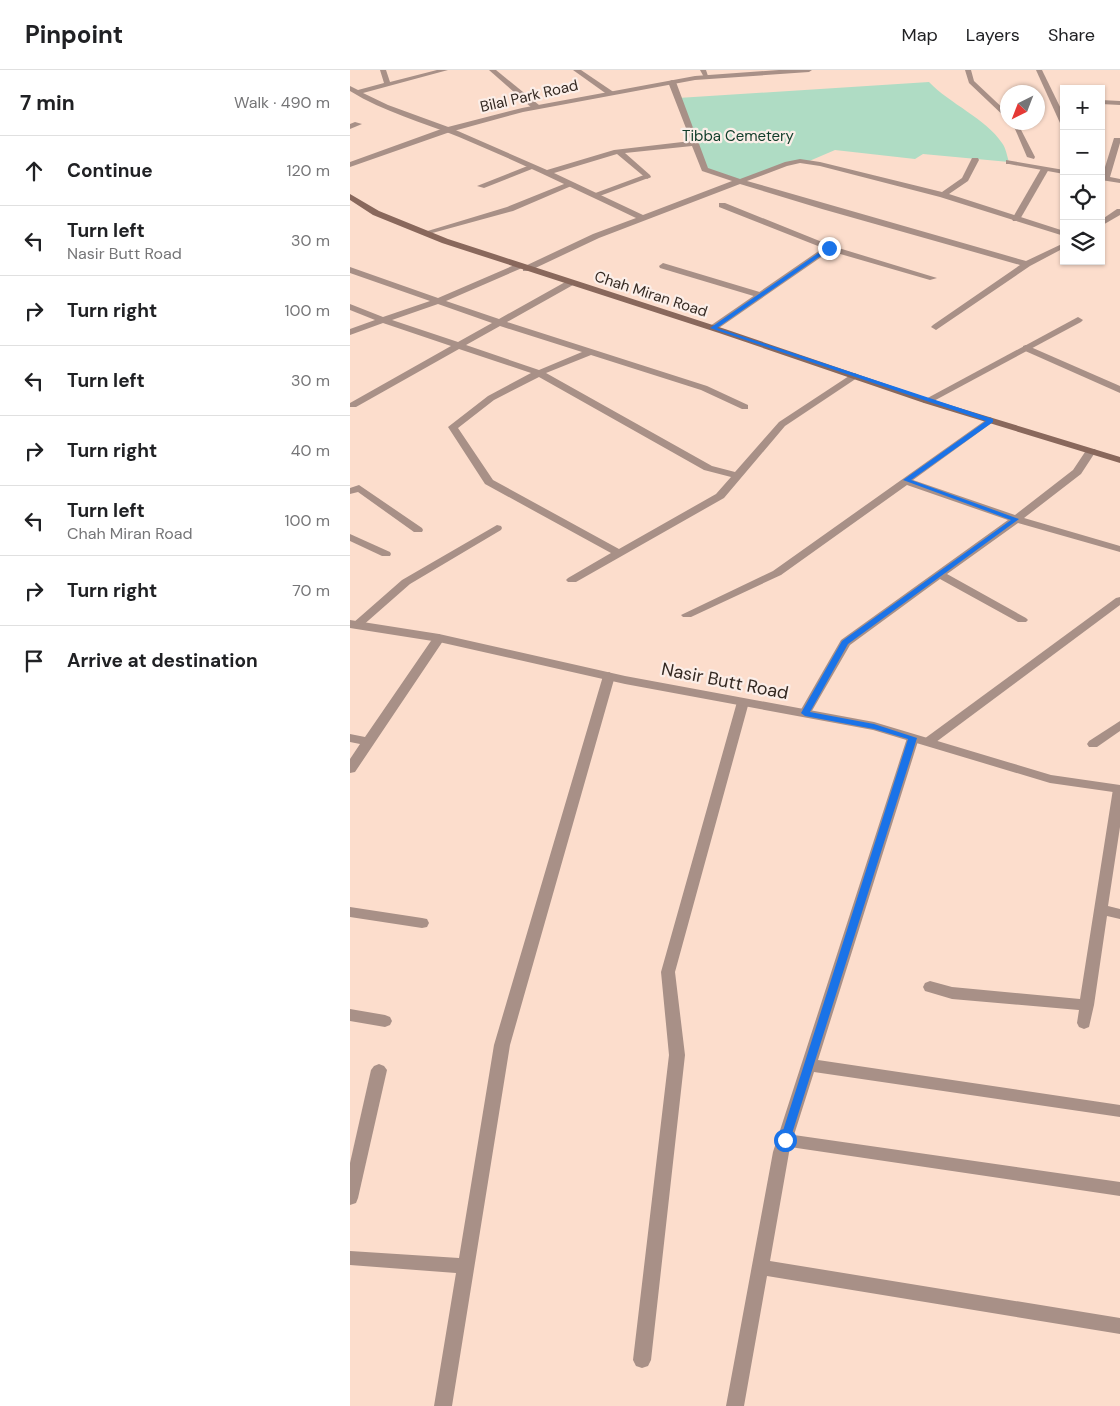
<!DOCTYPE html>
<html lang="en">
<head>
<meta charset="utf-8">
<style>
	:root { --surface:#fff; --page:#f2f2f2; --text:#202124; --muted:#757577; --line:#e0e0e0 }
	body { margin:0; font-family:"DM Sans",sans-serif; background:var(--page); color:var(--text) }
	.controls { position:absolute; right:15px; top:15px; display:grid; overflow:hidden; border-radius:0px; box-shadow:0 1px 4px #0004 }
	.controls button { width:45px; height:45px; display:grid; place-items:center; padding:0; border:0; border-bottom:1px solid var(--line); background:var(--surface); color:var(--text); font:25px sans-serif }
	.compass { position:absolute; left:650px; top:15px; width:45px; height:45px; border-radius:50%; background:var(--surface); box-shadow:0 1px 4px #0004; rotate:222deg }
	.stop { position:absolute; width:15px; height:15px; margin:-11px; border:4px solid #1a73e8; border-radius:50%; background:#fff }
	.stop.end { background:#1a73e8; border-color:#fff; box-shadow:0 1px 5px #0008 }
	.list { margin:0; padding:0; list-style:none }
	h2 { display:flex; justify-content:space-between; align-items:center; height:65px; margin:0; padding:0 20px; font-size:21px }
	h2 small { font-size:16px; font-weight:400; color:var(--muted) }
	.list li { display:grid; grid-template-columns:32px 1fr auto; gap:15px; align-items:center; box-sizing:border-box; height:70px; padding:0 20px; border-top:1px solid var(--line) }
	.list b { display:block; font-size:19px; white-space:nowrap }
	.list p { margin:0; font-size:16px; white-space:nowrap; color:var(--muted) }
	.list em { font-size:16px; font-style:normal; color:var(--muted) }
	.icon { flex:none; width:28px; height:28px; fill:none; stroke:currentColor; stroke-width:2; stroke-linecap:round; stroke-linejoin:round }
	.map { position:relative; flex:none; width:770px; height:1336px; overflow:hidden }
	header { display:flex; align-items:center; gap:30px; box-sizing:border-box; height:70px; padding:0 25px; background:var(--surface); border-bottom:1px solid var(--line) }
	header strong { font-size:24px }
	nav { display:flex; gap:28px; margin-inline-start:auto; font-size:18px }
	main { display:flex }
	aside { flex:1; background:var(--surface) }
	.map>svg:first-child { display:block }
	.green { fill:#afdcc4 }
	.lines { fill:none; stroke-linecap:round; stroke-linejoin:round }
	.service { fill:#a89087; fill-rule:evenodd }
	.minor { fill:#a89087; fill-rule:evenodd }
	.tertiary { fill:#a89087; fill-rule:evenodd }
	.secondary { fill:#89685c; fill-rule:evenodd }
	.route { fill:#1a73e8 }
	.labels { text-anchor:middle; stroke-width:4.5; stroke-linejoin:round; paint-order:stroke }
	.far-street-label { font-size:15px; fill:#342922; stroke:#fbeee8 }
	.far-park-label { font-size:15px; fill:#103d2a; stroke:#fbeee8 }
	.street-label { font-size:18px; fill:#342922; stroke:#fbeee8 }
</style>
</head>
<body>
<header>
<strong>Pinpoint</strong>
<nav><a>Map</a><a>Layers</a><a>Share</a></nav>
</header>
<main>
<aside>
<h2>7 min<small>Walk · 490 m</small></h2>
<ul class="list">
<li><svg class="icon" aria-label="ahead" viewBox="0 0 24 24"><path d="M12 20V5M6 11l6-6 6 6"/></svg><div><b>Continue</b></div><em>120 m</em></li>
<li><svg class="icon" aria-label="left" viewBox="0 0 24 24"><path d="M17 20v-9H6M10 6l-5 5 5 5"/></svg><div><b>Turn left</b><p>Nasir Butt Road</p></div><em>30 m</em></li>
<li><svg class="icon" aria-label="right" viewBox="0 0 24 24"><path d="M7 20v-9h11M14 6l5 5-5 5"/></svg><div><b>Turn right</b></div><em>100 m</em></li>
<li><svg class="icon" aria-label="left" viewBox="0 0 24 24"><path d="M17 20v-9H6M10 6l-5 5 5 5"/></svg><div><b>Turn left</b></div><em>30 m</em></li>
<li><svg class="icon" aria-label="right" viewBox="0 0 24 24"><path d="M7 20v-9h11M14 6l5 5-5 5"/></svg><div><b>Turn right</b></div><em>40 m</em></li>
<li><svg class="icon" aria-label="left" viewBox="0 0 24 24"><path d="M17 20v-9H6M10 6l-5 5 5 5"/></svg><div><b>Turn left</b><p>Chah Miran Road</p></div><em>100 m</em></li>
<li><svg class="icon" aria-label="right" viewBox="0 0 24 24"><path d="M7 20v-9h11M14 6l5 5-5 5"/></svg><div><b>Turn right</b></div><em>70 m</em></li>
<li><svg class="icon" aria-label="arrive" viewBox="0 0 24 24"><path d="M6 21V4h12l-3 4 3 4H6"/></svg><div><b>Arrive at destination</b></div></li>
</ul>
</aside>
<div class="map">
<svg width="770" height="1336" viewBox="0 0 770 1336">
	<rect width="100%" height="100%" fill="#fcddcc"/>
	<path class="green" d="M 579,12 C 600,34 635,48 652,73 C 656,78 657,86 659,92 L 573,84 L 565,89 L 485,80 L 457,92 L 450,91 L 389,111 L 355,99 L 328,28 Z"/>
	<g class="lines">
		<g class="service">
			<path d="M 751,30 L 770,31 L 770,35 L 751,34 Z"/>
			<path d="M 180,95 L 187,97 L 134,118 L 127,116 Z"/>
			<path d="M 692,97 L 699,99 L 669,151 L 663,151 L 662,149 Z"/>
			<path d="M 294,105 L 301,107 L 247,127 L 240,125 Z"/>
			<path d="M 219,112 L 226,114 L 163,141 L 75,165 L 71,163 L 157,137 Z"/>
			<path d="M 313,193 L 413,223 L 414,225 L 413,227 L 407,227 L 310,198 L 309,196 Z"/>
			<path d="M 676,275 L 770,316 L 770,323 L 673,280 L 673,276 Z"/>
			<path d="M 147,455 L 151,456 L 152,458 L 151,460 L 60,514 L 11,557 L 3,557 L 1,555 L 3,553 L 52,510 Z"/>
			<path d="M 0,837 L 72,848 L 77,849 L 79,853 L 77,857 L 72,858 L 0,847 Z"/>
			<path d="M 0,939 L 35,945 L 40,947 L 42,951 L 40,955 L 35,957 L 0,951 Z"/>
			<path d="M 29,994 L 34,996 L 37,1000 L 8,1128 L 6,1133 L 0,1135 L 0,1093 L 21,1000 L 24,996 Z"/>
		</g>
		<g class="minor">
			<path d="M 30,0 L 36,0 L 40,12 L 87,0 L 98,0 L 13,23 L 38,35 L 101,58 L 197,100 L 264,80 L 341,71 L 318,12 L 322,10 L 326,12 L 358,98 L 390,109 L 435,92 L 450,89 L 470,92 L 592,122 L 612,108 L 622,88 L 628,88 L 629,90 L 618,111 L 599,124 L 714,161 L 714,166 L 590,127 L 470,96 L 450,93 L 437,96 L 397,111 L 676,191 L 714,173 L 714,178 L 680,196 L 586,260 L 581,257 L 583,255 L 670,195 L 472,139 L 390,114 L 249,168 L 179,201 L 173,201 L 173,197 L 243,164 L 286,148 C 227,120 169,92 109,67 C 72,52 34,42 0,21 L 0,16 L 8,20 L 34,13 ZM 342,76 L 352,101 L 382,111 L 293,145 L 204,103 L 267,84 L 297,109 L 301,107 L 300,105 L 275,83 Z"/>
			<path d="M 139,0 L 146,0 L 189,35 L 189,39 L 183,39 Z"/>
			<path d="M 223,0 L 231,0 L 265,23 L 258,25 Z"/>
			<path d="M 350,0 L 356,0 L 359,9 L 355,9 Z"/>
			<path d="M 615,0 L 621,0 L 624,11 L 658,43 L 658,50 L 619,13 Z"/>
			<path d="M 686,0 L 692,0 L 714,45 L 714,55 L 710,53 Z"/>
			<path d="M 5,52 L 12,54 L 0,59 L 0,54 Z"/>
			<path d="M 660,52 L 667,52 L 685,87 L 684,89 L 677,87 L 665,59 Z"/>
			<path d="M 764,68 L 770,68 L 770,73 L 760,107 L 770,109 L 770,113 L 751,110 Z"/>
			<path d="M 656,90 L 714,100 L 714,104 L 659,94 L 656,94 Z"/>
			<path d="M 369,133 L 375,133 L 482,176 L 587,208 L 580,210 L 480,181 L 366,260 L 360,260 L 360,256 L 473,178 L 369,137 Z"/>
			<path d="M 767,139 L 770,139 L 770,145 L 751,156 L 751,150 Z"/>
			<path d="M 169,193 L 173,196 L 172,198 L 96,231 L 149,249 L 217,211 L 223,211 L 223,215 L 157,252 L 357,316 L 398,335 L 398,339 L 392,339 L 351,320 L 241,285 L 196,303 L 362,396 L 385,402 L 429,352 L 502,304 L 505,303 L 510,306 L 435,356 L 374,428 L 226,512 L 218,512 L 216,510 L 218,508 L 261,483 L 135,414 L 98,357 L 138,326 L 181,303 L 109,279 L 6,337 L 0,337 L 0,333 L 101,276 L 33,253 L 0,265 L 0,259 L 25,250 L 0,240 L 0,234 L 33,247 L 80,231 L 0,203 L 0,197 L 88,228 ZM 88,234 L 142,253 L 108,272 L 42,250 ZM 150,256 L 232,282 L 189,300 L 116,275 ZM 189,307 L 354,400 L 381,407 L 366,424 L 269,479 L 143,410 L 108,358 L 144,330 Z"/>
			<path d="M 728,247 L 733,250 L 731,252 L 580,333 L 574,333 L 572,331 Z"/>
			<path d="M 640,347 L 645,350 L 643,352 L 563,410 L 665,445 L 723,400 L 737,379 L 745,379 L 746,381 L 731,404 L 674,448 L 770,476 L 770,482 L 668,453 L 597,504 L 676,548 L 678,550 L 676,552 L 668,552 L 590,509 L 500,575 L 459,646 L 451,646 L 449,643 L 491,570 L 658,450 L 557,415 L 431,505 L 341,547 L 333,547 L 331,545 L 423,501 Z"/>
			<path d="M 9,415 L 72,458 L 73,460 L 72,462 L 64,462 L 8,422 L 0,424 L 0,418 Z"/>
			<path d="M 0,464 L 40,482 L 41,484 L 40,486 L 32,486 L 0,471 Z"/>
			<path d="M 770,527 L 770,535 L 582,675 L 574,675 L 572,672 L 574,669 L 766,528 Z"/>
			<path d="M 89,564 L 95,568 L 5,702 L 0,703 L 0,689 L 10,674 L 0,672 L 0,664 L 15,667 L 85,565 Z"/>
			<path d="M 259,602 L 265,606 L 160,975 L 102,1336 L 84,1336 L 106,1203 L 0,1195 L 0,1181 L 109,1188 L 144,975 L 253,606 Z"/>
			<path d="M 393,628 L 399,632 L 325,902 L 335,985 L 301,1290 L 298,1296 L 292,1298 L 286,1296 L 283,1290 L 319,985 L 311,902 L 387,632 Z"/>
			<path d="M 770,651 L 770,661 L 747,677 L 739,677 L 737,674 L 739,671 Z"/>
			<path d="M 563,664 L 569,668 L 468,990 L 770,1035 L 770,1047 L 464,1002 L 444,1065 L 770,1112 L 770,1126 L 440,1077 L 420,1191 L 770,1248 L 770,1264 L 417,1206 L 394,1336 L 376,1336 L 423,1082 L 557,668 Z"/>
			<path d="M 770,715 L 770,757 L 758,836 L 770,839 L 770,849 L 757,846 L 744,935 L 739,957 L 734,959 L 729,957 L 727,953 L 729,940 L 602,929 L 575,921 L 573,917 L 575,913 L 580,911 L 602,917 L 730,929 L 763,719 L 764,716 Z"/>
		</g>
		<g class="tertiary">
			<path d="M 429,0 L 462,0 L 459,2 L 345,10 L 173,42 L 100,62 L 0,97 L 0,92 L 94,58 L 172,38 L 345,6 Z"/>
			<path d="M 0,550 L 89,564 L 275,606 L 524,652 L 701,705 L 770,715 L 770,723 L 700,713 L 523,660 L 275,614 L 89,572 L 0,558 Z"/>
		</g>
		<path class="secondary" d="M 0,124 L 29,141 L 98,169 L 375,259 L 580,329 L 770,387 L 770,393 L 574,333 L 369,263 L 92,173 L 23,145 L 0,130 Z"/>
	</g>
	<path class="route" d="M 477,177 L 482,178 L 367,258 L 643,349 L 643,352 L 561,410 L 669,449 L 498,574 L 460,642 L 524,654 L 567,668 L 440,1070 L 435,1074 L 430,1070 L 558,669 L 524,659 L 455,646 L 451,643 L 492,571 L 661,450 L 553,410 L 636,351 L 360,258 Z"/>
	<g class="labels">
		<g class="far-street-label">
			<text transform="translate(179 26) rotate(-13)" y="5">Bilal Park Road</text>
			<text transform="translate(301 224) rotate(18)" y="5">Chah Miran Road</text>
		</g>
		<g class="far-park-label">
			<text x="388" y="71">Tibba Cemetery</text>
		</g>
		<g class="street-label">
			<text transform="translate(375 611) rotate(11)" y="6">Nasir Butt Road</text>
		</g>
	</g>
</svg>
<div class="controls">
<button>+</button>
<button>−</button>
<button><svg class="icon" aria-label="locate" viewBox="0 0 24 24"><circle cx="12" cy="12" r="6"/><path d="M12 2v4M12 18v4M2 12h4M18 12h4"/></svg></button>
<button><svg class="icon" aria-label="layers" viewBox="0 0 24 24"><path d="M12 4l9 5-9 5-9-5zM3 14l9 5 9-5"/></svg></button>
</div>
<svg class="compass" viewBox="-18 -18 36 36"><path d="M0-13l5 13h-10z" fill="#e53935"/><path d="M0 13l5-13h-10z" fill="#757577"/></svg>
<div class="stop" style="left:435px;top:1070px"></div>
<div class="stop end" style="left:479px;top:178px"></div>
</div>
</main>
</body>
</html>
